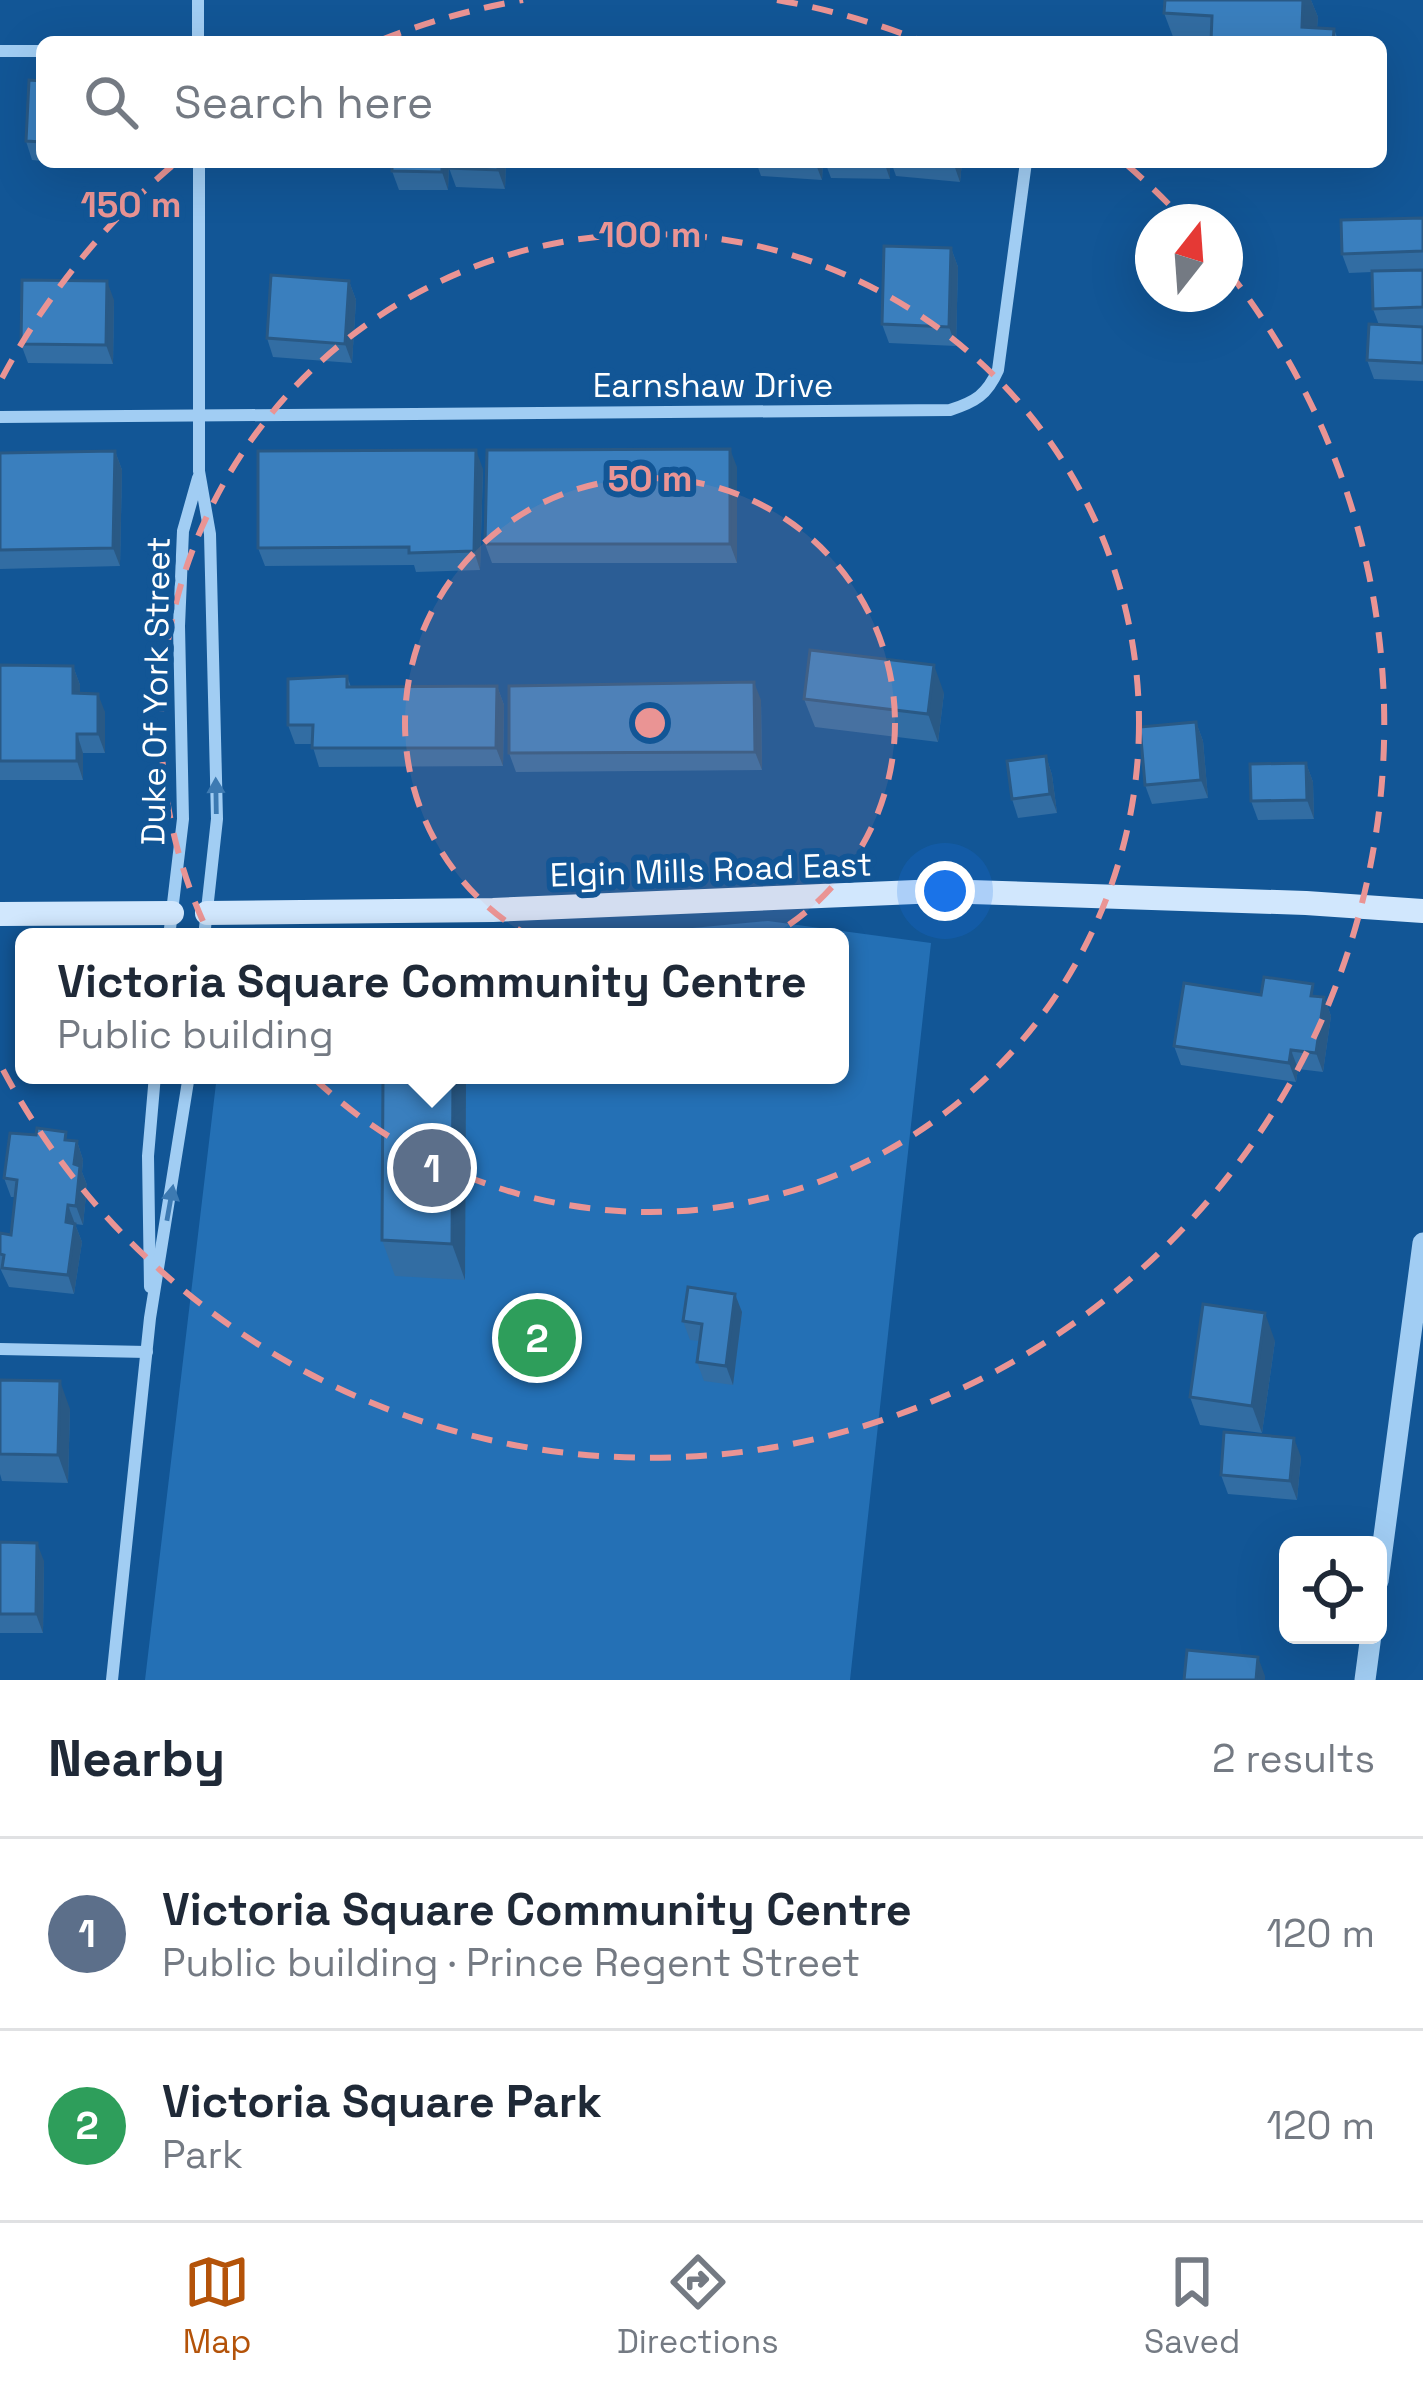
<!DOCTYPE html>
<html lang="en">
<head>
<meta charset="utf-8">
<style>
	:root { --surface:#fff; --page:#f6f6f7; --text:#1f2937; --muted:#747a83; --line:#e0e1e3; --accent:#b45309 }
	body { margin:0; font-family:"Space Grotesk",sans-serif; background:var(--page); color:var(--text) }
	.controls { position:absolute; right:36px; bottom:36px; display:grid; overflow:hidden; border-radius:18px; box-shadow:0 12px 48px #0002 }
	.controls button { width:108px; height:108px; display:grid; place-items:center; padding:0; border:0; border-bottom:3px solid var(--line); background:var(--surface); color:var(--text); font:60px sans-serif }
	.compass { position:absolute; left:1135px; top:204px; width:108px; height:108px; border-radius:50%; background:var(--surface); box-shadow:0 12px 48px #0002; rotate:17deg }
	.you { position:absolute; left:945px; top:891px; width:42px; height:42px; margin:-30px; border:9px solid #fff; border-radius:50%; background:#1a73e8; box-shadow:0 0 0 18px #1a73e833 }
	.badge { display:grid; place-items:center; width:78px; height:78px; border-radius:50%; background:var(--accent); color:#fff; font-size:39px; font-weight:700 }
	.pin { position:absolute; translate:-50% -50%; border:6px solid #fff; box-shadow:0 3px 12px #0006 }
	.popup { position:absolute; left:15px; top:928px; width:834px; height:156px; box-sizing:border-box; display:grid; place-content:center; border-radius:18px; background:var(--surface); filter:drop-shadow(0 3px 9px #0005); font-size:39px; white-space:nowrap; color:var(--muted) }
	.popup b { font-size:45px; color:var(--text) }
	.popup::after { content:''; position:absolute; left:50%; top:100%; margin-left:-24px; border:24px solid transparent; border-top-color:var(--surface) }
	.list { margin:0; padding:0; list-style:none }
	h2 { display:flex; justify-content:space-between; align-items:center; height:156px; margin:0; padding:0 48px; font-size:51px }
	h2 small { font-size:39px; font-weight:400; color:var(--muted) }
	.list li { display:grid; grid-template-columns:78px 1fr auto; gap:36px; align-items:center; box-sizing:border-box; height:192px; padding:0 48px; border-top:3px solid var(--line) }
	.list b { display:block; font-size:45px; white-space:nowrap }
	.list p { margin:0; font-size:39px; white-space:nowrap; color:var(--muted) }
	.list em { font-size:39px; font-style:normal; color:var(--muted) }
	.icon { flex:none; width:66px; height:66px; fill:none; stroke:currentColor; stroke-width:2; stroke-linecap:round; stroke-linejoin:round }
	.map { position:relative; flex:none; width:1423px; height:1680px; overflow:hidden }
	.search { position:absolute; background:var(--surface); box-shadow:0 12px 48px #0002; left:36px; right:36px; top:36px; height:132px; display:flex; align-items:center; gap:30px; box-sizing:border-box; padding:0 42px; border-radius:18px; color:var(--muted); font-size:45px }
	.sheet { height:540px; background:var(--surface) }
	nav { display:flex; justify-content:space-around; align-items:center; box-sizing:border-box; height:168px; border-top:3px solid var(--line); background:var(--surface); font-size:33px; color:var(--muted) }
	nav a { display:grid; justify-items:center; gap:6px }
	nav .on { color:var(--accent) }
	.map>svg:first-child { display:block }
	.green { fill:#2470b5 }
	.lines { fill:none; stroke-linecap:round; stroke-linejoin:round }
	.minor { stroke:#a1cdf3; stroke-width:12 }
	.tertiary { stroke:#a1cdf3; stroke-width:21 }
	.secondary { stroke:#d1e7fd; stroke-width:24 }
	.wall { fill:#326da3 }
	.shaded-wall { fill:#295985 }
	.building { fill:#3a7fbe; stroke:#295985; stroke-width:3 }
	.oneway { fill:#3d7ab2 }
	.ring { fill:none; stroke:#ea9494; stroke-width:6; stroke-dasharray:21 15 }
	.labels { text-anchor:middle; stroke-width:12; stroke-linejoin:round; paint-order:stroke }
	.street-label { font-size:33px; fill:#fff; stroke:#125696 }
	.centre { fill:#ea9494; stroke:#125696; stroke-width:6 }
	.ring-label { font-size:36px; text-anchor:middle; font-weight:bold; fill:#ea9494; stroke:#125696; stroke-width:12; stroke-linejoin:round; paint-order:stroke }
</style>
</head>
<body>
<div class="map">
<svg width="1423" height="1680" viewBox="0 0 1423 1680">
	<rect width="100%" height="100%" fill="#125696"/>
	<path class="green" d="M 768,921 L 931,943 L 850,1680 L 145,1680 L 217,1075 L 840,1075 L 840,937 L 597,937 Z"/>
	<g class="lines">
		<g class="minor">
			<path d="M 198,0 L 198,42"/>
			<path d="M 0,51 L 42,51"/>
			<path d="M 199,162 L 199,471 L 210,534 L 217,819 L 204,937"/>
			<path d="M 0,417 L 950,410 C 975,402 987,395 998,370 L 1026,162"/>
			<path d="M 169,937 L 183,819 L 179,626 L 183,531 L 198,478"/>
			<path d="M 150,1287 L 148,1156 L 155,1075"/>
			<path d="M 0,1349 L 147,1352"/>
			<path d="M 112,1680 L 150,1318 L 189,1075"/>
		</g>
		<g class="tertiary">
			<path d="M 1378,1581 L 1423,1243"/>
			<path d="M 1365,1680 L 1371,1635"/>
		</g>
		<g class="secondary">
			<path d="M 207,913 L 493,910 L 939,891 L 1306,903 L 1423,911"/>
			<path d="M 0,914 L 172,913"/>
		</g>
	</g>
	<g class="wall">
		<path d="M 1165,0 L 1311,0 L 1318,17 L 1317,28 L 1334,29 L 1339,42 L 1175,42 L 1164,13 Z"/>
		<path d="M 42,81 L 42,161 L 32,160 L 26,141 Z"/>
		<path d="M 67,162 L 113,162 L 113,165 Z"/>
		<path d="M 449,162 L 448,190 L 399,190 L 392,171 Z"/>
		<path d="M 506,162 L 505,189 L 456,187 L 449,168 Z"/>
		<path d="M 756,162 L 823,162 L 822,180 L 761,176 Z"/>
		<path d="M 825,162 L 890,162 L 890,179 L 831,178 Z"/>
		<path d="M 891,162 L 962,162 L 960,182 L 896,176 Z"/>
		<path d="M 1423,218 L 1423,381 L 1374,379 L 1367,360 L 1379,325 L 1373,309 L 1372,272 L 1349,273 L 1342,254 Z"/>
		<path d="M 951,248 L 958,267 L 956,346 L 889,343 L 882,324 Z"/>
		<path d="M 349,281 L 356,300 L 352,363 L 273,357 L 267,338 Z"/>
		<path d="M 114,300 L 113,364 L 28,363 L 21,344 Z"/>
		<path d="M 115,451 L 122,470 L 120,566 L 0,569 L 0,453 Z"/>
		<path d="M 737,467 L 737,563 L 492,563 L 485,544 Z"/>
		<path d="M 483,469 L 480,570 L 416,572 L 414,565 L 265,566 L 258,548 Z"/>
		<path d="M 0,665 L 73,666 L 80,685 L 80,693 L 105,712 L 105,753 L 83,753 L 83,780 L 0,780 Z"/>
		<path d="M 347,676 L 351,687 L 497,686 L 504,705 L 503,766 L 319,767 L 312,744 L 295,744 L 288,725 Z"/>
		<path d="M 944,693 L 938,742 L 815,727 L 804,699 Z"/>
		<path d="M 761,700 L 762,770 L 516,772 L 509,753 Z"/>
		<path d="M 1196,722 L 1203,741 L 1208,798 L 1152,804 L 1145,785 Z"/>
		<path d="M 1046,756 L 1052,775 L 1057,813 L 1018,818 L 1012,799 Z"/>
		<path d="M 1306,763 L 1313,782 L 1314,819 L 1258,820 L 1251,801 Z"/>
		<path d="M 1261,995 L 1324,997 L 1331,1016 L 1323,1072 L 1298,1069 L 1296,1082 L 1181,1065 L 1174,1046 Z"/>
		<path d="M 383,1075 L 466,1075 L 465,1280 L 395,1276 L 382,1240 Z"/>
		<path d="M 69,1140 L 77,1141 L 83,1160 L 82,1172 L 87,1185 L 83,1225 L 75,1224 L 82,1242 L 74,1294 L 9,1287 L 0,1268 L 0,1233 L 11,1235 L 15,1197 L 11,1197 L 4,1178 Z"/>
		<path d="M 742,1312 L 733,1385 L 704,1381 L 697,1362 L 700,1341 L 690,1340 L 683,1321 Z"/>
		<path d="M 1275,1341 L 1262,1433 L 1200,1425 L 1190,1397 Z"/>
		<path d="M 70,1409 L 68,1483 L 2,1481 L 0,1474 L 0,1454 Z"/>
		<path d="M 1301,1457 L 1297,1500 L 1228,1494 L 1221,1475 Z"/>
		<path d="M 0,1542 L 44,1561 L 43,1633 L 0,1633 Z"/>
	</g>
	<g class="shaded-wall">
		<path d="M 1303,0 L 1311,0 L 1318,17 L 1316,42 L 1302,27 Z"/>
		<path d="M 442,162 L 449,162 L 448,190 L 442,172 Z"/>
		<path d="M 498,162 L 506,162 L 505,189 L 498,170 Z"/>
		<path d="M 815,162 L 823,162 L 822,180 Z"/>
		<path d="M 884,162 L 890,162 L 890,179 Z"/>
		<path d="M 953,162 L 962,162 L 960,182 Z"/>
		<path d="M 951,248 L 958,267 L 956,346 L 949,327 Z"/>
		<path d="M 107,281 L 114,300 L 113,364 L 106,345 Z"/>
		<path d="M 349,281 L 356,300 L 352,363 L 345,344 Z"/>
		<path d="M 730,449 L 737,467 L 737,563 L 730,544 Z"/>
		<path d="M 476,450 L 483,469 L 480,570 L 474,551 Z"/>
		<path d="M 115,451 L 122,470 L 120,566 L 113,548 Z"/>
		<path d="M 934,665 L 944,693 L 938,742 L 928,714 Z"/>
		<path d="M 73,666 L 80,685 L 80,712 L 73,693 Z"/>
		<path d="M 754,682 L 761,700 L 762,770 L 755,752 Z"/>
		<path d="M 497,686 L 504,705 L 503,766 L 496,748 Z"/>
		<path d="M 98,694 L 105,712 L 105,753 L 98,734 Z"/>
		<path d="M 1196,722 L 1203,741 L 1208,798 L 1201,780 Z"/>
		<path d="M 77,734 L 83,753 L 83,780 L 77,761 Z"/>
		<path d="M 1046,756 L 1052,775 L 1057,813 L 1050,794 Z"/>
		<path d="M 1306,763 L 1313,782 L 1314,819 L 1307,800 Z"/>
		<path d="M 1324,997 L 1331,1016 L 1323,1072 L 1316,1053 Z"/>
		<path d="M 1291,1050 L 1298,1069 L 1296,1082 L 1289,1063 Z"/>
		<path d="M 453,1075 L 466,1075 L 465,1280 L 452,1244 Z"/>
		<path d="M 77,1141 L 83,1160 L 82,1172 L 87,1185 L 83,1225 L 76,1206 L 74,1164 Z"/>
		<path d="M 68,1205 L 75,1224 L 66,1222 Z"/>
		<path d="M 75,1224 L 82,1242 L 74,1294 L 68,1275 Z"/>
		<path d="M 735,1294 L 742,1312 L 733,1385 L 726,1366 Z"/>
		<path d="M 1265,1313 L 1275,1341 L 1262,1433 L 1252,1406 Z"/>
		<path d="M 60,1381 L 70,1409 L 68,1483 L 58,1455 Z"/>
		<path d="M 1294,1438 L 1301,1457 L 1297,1500 L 1290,1481 Z"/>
		<path d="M 37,1543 L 44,1561 L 43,1633 L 36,1614 Z"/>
		<path d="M 1258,1657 L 1265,1676 L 1265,1680 L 1256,1680 Z"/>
	</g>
	<g class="building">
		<path d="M 1165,0 L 1303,0 L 1302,27 L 1334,29 L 1333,42 L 1211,42 L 1212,16 L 1164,13 Z"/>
		<path d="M 29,80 L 42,81 L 42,142 L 26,141 Z"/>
		<path d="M 392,162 L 442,162 L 442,172 L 392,171 Z"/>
		<path d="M 449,162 L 498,162 L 498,170 L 449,168 Z"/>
		<path d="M 1423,218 L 1423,251 L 1342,254 L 1341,220 Z"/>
		<path d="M 884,246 L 951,248 L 949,327 L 882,324 Z"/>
		<path d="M 1423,270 L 1423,307 L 1373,309 L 1372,271 Z"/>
		<path d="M 271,275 L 349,281 L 345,344 L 267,338 Z"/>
		<path d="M 22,280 L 107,281 L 106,345 L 21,344 Z"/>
		<path d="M 1369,324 L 1423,327 L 1423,363 L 1367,360 Z"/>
		<path d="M 730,449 L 730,544 L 485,544 L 487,450 Z"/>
		<path d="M 476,450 L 474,551 L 409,553 L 409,547 L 258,548 L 258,451 Z"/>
		<path d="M 115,451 L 113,548 L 0,550 L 0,453 Z"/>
		<path d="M 810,650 L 934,665 L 928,714 L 804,699 Z"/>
		<path d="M 0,665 L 73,666 L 73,693 L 98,694 L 98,734 L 77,734 L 77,761 L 0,761 Z"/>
		<path d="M 347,676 L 347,687 L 497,686 L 496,748 L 312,748 L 313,725 L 288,725 L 288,679 Z"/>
		<path d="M 754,682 L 755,752 L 509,753 L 509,686 Z"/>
		<path d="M 1196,722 L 1201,780 L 1145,785 L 1140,727 Z"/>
		<path d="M 1046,756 L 1050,794 L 1012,799 L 1007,761 Z"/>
		<path d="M 1306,763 L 1307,800 L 1251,801 L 1250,764 Z"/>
		<path d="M 1264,977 L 1313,984 L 1311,996 L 1324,997 L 1316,1053 L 1291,1050 L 1289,1063 L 1174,1046 L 1184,983 L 1261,995 Z"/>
		<path d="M 383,1075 L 453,1075 L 452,1244 L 382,1240 Z"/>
		<path d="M 37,1128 L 66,1132 L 65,1140 L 77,1141 L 74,1164 L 80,1166 L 76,1206 L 68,1205 L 66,1222 L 75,1224 L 68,1275 L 2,1268 L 4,1255 L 0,1254 L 0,1233 L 11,1235 L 17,1180 L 4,1178 L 10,1133 L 36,1135 Z"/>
		<path d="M 688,1287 L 735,1294 L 726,1366 L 697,1362 L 702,1324 L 683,1321 Z"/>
		<path d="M 1203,1304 L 1265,1313 L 1252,1406 L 1190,1397 Z"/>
		<path d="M 0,1380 L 60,1381 L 58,1455 L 0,1454 Z"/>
		<path d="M 1224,1432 L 1294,1438 L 1290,1481 L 1221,1475 Z"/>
		<path d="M 0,1542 L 37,1543 L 36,1614 L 0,1614 Z"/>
		<path d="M 1187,1650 L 1258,1657 L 1256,1680 L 1184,1680 Z"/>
	</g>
	<defs><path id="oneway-solid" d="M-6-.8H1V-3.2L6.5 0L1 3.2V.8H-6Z" transform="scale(3)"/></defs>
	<g class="oneway">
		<use href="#oneway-solid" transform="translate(216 796) rotate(-91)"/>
		<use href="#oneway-solid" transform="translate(170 1203) rotate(-80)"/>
	</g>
	<circle cx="650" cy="723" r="245" fill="#ea9494" fill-opacity=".12"/>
	<g class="ring">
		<circle cx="650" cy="723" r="245"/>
		<circle cx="650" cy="723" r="489"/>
		<path d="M2 378A734 734 0 0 1 173 165M381 40A734 734 0 0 1 523 0M777 0A734 734 0 0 1 919 40M1127 165A734 734 0 0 1 1182 218M1228 271A734 734 0 1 1 2 1068"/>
	</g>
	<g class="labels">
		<g class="street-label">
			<text x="713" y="397">Earnshaw Drive</text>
			<text transform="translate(155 691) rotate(-89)" y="12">Duke Of York Street</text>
			<text transform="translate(711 869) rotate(-2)" y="12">Elgin Mills Road East</text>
		</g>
	</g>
	<circle cx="650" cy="723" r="18" class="centre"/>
	<g class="ring-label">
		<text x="131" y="217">150 m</text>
		<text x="650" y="247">100 m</text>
		<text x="650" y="491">50 m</text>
	</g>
</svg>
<div class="controls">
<button><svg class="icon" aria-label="locate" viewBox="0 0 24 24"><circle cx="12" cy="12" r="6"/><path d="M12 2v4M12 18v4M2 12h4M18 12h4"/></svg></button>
</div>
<svg class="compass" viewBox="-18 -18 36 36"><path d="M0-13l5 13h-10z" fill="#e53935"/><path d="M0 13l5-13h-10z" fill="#747a83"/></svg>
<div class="you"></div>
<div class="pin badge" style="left:432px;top:1168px;background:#5c6f8a">1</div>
<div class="popup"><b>Victoria Square Community Centre</b>Public building</div>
<div class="pin badge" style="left:537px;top:1338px;background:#2e9e5b">2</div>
<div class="search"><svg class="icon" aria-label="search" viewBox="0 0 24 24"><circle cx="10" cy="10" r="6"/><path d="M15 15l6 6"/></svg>Search here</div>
</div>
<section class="sheet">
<h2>Nearby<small>2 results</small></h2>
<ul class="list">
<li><span class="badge" style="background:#5c6f8a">1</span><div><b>Victoria Square Community Centre</b><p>Public building · Prince Regent Street</p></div><em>120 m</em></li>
<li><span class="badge" style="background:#2e9e5b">2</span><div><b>Victoria Square Park</b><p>Park</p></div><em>120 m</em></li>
</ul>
</section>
<nav>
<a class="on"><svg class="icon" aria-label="map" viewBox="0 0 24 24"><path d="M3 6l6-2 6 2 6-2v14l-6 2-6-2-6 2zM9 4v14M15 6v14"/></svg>Map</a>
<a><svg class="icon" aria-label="directions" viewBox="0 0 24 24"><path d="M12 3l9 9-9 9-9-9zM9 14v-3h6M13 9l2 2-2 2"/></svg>Directions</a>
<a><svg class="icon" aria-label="saved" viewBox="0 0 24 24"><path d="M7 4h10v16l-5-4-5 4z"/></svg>Saved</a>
</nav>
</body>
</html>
